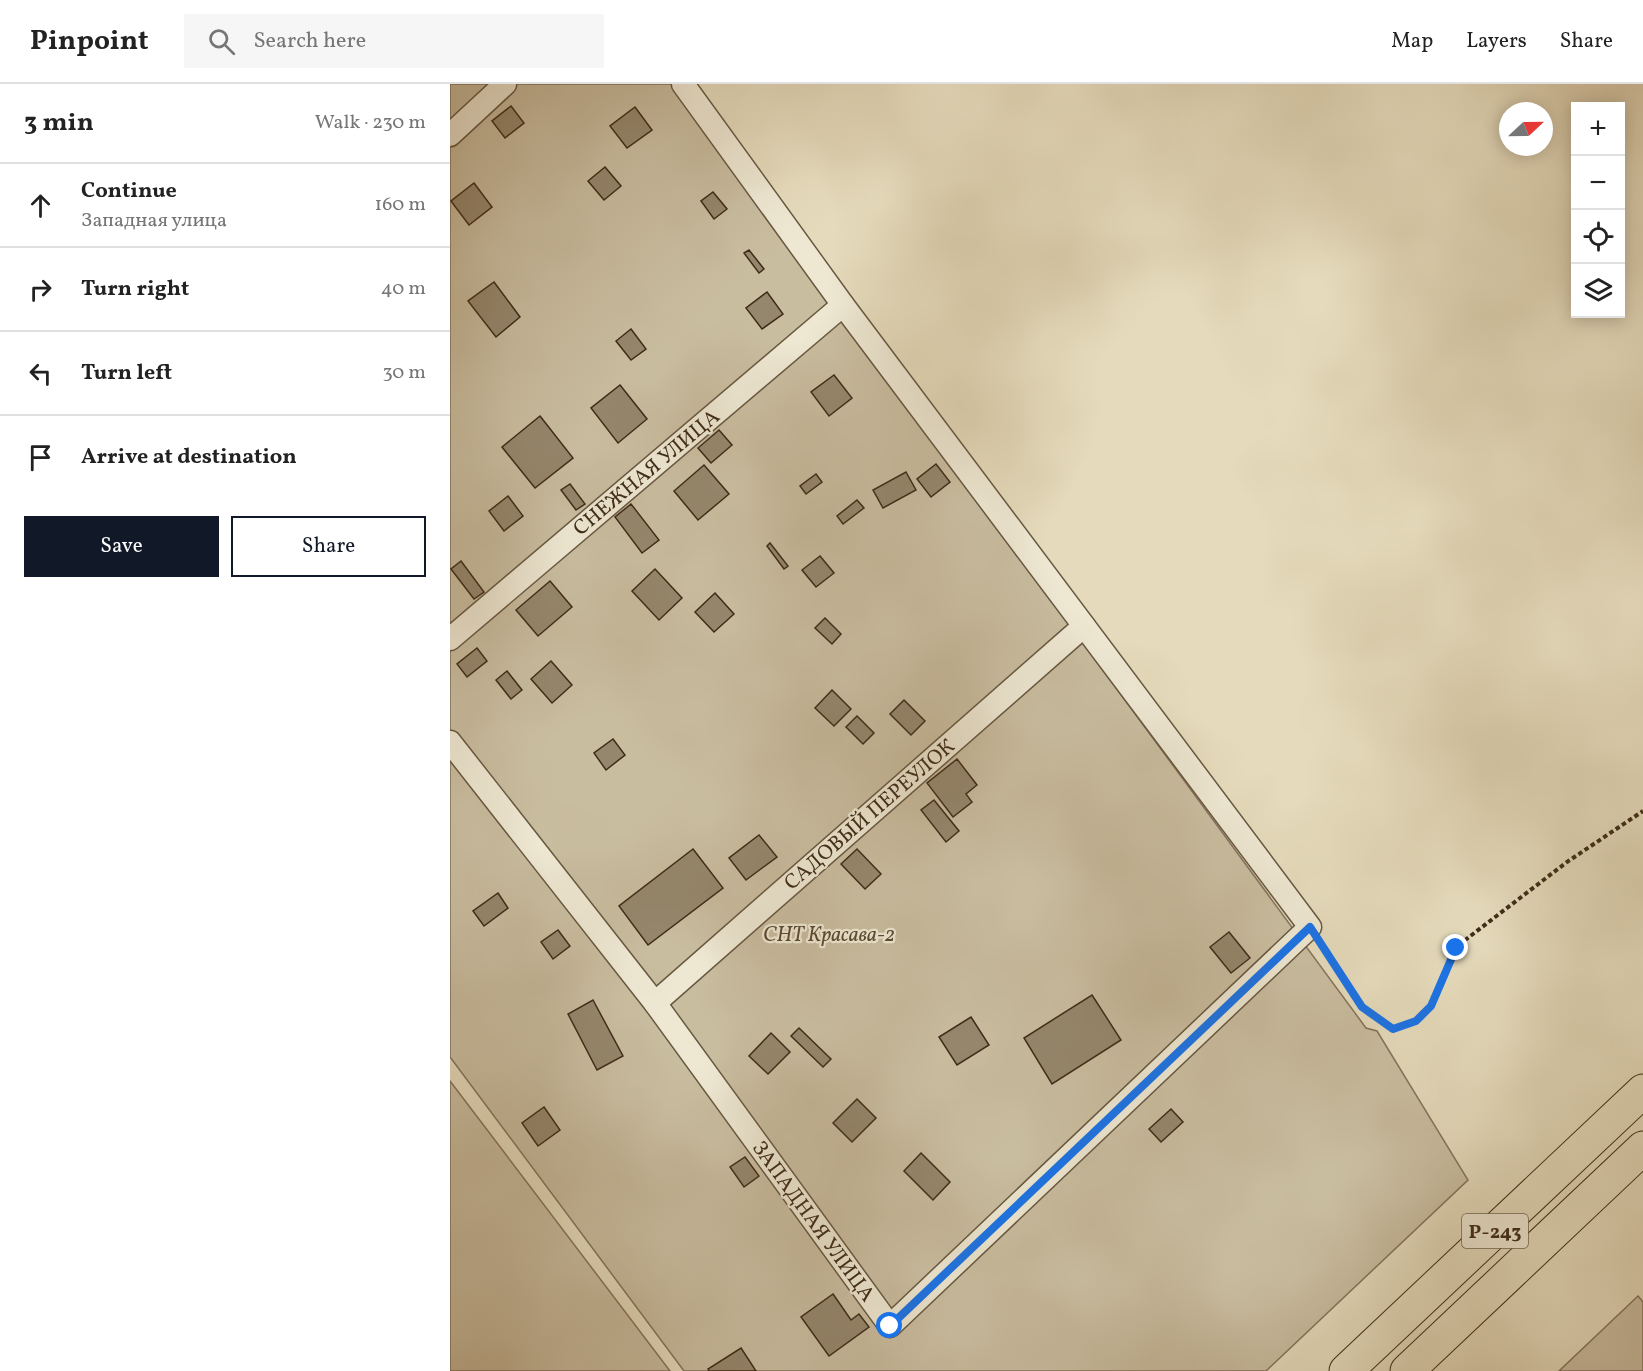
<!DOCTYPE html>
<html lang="en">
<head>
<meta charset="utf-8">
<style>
	:root { --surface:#fff; --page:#f6f6f6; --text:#222; --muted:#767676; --line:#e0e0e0; --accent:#111827 }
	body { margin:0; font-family:Vollkorn,serif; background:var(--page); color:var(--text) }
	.controls { position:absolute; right:18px; top:18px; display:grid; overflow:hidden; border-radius:0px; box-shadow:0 3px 15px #0003 }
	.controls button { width:54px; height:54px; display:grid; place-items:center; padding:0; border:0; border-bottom:2px solid var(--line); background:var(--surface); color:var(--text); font:30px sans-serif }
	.compass { position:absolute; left:1049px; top:18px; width:54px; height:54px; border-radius:50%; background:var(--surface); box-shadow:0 3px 15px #0003; rotate:68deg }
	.stop { position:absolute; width:18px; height:18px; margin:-14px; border:4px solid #1a73e8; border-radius:50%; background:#fff }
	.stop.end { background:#1a73e8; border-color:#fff; box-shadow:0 2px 6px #0008 }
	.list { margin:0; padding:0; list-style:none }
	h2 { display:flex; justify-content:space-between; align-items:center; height:78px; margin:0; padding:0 24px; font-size:26px }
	h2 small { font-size:20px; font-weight:400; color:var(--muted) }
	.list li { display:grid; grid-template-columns:39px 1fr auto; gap:18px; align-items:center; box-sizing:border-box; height:84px; padding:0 24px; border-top:2px solid var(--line) }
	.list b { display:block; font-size:22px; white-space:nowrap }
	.list p { margin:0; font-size:20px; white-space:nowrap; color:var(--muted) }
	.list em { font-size:20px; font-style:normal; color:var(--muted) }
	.actions { display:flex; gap:12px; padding:18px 24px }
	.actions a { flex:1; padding:14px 0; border:2px solid var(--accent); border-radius:0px; text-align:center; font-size:21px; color:var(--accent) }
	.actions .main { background:var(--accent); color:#fff }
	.icon { flex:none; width:33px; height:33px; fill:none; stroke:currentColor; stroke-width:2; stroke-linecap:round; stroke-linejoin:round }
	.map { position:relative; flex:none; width:1193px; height:1287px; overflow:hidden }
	header { display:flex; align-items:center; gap:36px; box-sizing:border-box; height:84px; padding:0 30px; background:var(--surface); border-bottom:2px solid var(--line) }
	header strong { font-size:28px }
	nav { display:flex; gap:33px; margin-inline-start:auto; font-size:21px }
	.search { width:420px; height:54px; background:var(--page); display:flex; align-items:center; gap:15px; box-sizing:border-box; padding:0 21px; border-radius:0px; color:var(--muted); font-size:22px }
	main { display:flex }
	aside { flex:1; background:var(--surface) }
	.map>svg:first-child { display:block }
	.green { fill:#c9bda0; stroke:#84745c; stroke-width:1.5 }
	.building { fill:#95876d; stroke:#3e2c18; stroke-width:1.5 }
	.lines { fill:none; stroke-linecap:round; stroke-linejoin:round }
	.street-casing { stroke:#685841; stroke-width:25 }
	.highway-casing { stroke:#3e2c18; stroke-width:35 }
	.path { stroke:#3e2c18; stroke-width:4; stroke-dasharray:4.5 3; stroke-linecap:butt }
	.street { stroke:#eee8d3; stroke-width:22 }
	.highway { stroke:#e5dbbc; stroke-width:33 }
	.route { stroke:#1a73e8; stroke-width:8 }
	.labels { text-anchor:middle; stroke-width:4.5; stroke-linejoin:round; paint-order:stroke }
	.shield { fill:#eee8d3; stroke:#736450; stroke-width:1.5 }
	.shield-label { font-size:20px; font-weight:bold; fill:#3e2c18 }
	.street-label { font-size:21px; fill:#3e2c18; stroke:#eee8d3 }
	.park-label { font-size:21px; font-style:italic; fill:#5a4933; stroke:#eee8d3 }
</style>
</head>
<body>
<header>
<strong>Pinpoint</strong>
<div class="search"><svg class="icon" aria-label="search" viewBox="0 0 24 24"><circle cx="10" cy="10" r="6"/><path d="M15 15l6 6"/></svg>Search here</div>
<nav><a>Map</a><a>Layers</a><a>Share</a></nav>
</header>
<main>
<aside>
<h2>3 min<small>Walk · 230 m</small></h2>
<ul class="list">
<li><svg class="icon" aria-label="ahead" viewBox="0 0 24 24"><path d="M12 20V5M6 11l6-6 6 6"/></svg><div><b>Continue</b><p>Западная улица</p></div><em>160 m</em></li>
<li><svg class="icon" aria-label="right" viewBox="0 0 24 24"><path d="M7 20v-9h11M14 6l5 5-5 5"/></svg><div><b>Turn right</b></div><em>40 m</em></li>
<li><svg class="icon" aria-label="left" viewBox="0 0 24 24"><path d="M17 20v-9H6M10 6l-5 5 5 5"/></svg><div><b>Turn left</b></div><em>30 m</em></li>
<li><svg class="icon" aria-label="arrive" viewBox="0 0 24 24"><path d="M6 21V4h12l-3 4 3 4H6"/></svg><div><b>Arrive at destination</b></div></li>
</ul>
<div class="actions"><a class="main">Save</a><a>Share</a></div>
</aside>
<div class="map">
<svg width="1193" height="1287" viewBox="0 0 1193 1287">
	<rect width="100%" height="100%" fill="#e5dbbc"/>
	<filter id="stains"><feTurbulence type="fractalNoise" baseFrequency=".00333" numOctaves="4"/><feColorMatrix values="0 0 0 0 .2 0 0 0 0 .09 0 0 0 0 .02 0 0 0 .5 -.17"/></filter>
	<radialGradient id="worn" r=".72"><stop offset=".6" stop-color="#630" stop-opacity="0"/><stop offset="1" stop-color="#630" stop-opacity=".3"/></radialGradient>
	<g class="green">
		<path d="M 0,0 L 222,0 L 916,944 L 927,947 L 1018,1096 L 816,1287 L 234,1287 L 0,973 Z"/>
		<path d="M 0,997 L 220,1287 L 0,1287 Z"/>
		<path d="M 1188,1212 L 1193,1218 L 1193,1287 L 1109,1287 Z"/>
	</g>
	<g class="building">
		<path d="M 61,22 L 74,39 L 55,54 L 42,37 Z"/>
		<path d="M 185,23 L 202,46 L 177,64 L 160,42 Z"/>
		<path d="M 155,83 L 171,102 L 154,116 L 138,97 Z"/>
		<path d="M 24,99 L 42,123 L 19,141 L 1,117 Z"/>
		<path d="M 263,108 L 277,125 L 264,135 L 251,117 Z"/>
		<path d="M 299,166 L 314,185 L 309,189 L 294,169 Z"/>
		<path d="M 44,198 L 70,233 L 46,253 L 18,217 Z"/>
		<path d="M 317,208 L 333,230 L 312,245 L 296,224 Z"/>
		<path d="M 181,245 L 196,265 L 181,276 L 166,257 Z"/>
		<path d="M 384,291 L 402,314 L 379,332 L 361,308 Z"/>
		<path d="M 170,301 L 197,335 L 168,359 L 141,324 Z"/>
		<path d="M 90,332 L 123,374 L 85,404 L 52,363 Z"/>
		<path d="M 269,346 L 282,361 L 261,379 L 248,364 Z"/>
		<path d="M 486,380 L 500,398 L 481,413 L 467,395 Z"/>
		<path d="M 254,381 L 279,410 L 248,436 L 224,407 Z"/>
		<path d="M 456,388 L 466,406 L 433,424 L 423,406 Z"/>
		<path d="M 366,390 L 372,398 L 356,410 L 350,402 Z"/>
		<path d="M 120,400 L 135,420 L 126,426 L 111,406 Z"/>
		<path d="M 58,412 L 73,432 L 54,447 L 39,427 Z"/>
		<path d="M 407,416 L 414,424 L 393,440 L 387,432 Z"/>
		<path d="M 181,420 L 209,456 L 192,469 L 165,433 Z"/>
		<path d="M 320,459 L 338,482 L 334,485 L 317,462 Z"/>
		<path d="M 370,472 L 384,489 L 366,503 L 352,486 Z"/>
		<path d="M 11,477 L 34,508 L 24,515 L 1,485 Z"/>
		<path d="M 205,485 L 232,514 L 209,536 L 182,507 Z"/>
		<path d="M 100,497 L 122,523 L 88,552 L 66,526 Z"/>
		<path d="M 265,509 L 284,530 L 264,548 L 245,528 Z"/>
		<path d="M 375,534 L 391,550 L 382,560 L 365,544 Z"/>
		<path d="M 27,564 L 37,577 L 17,593 L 7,580 Z"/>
		<path d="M 101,577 L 122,601 L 102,619 L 81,595 Z"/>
		<path d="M 57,587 L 72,606 L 61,615 L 46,596 Z"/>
		<path d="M 382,606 L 401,625 L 384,642 L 365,624 Z"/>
		<path d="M 454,616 L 475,637 L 461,651 L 440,630 Z"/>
		<path d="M 407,632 L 424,649 L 413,660 L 396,643 Z"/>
		<path d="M 163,655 L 175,671 L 156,686 L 144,669 Z"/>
		<path d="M 507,675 L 527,701 L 516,710 L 522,718 L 503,733 L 477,699 Z"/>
		<path d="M 484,716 L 509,747 L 496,758 L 471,726 Z"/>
		<path d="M 309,751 L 327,773 L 296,796 L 279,774 Z"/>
		<path d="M 243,765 L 273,804 L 198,861 L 169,822 Z"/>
		<path d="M 407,765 L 431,790 L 415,805 L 391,780 Z"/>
		<path d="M 48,809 L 58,824 L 34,842 L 23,827 Z"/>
		<path d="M 108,846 L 120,862 L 103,875 L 91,858 Z"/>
		<path d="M 779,848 L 800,874 L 781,889 L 760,863 Z"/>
		<path d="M 642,911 L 671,956 L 602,1000 L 574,954 Z"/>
		<path d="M 143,916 L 173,972 L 147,986 L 118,930 Z"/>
		<path d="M 521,933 L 539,961 L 507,981 L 489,953 Z"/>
		<path d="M 349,944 L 381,975 L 373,983 L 341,952 Z"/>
		<path d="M 321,949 L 340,968 L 318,990 L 299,972 Z"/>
		<path d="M 407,1015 L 426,1034 L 402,1058 L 383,1039 Z"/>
		<path d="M 94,1023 L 110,1046 L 88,1062 L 72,1039 Z"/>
		<path d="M 721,1025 L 733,1038 L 711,1058 L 699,1045 Z"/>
		<path d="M 471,1069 L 500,1098 L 483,1116 L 454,1087 Z"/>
		<path d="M 295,1073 L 309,1092 L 294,1103 L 280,1083 Z"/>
		<path d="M 383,1210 L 401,1236 L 409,1230 L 419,1243 L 379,1272 L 351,1233 Z"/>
		<path d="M 291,1264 L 306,1287 L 259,1287 L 258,1285 Z"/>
	</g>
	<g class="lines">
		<defs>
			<g id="street">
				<path d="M 0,51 L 55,0"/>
				<path d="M 0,555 L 393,221"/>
				<path d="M 0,658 L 205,919 L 440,1242 L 860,843 L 393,221 L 233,0"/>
				<path d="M 205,919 L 634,542"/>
			</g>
			<g id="highway">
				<path d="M 896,1287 L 1193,1007"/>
				<path d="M 957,1287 L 1193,1064"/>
			</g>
		</defs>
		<use href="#street" class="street-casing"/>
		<use href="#highway" class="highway-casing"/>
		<path class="path" d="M 872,861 L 912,923 L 943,945 L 966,937 L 981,922 L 1006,863 L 1117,778 L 1193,727"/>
		<use href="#street" class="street"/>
		<use href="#highway" class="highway"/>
	</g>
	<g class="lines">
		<path class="route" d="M 440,1242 L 860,843 L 912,923 L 943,945 L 966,937 L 981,922 L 1006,864"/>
	</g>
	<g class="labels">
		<rect class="shield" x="1012" y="1130" width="66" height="34" rx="4.5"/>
		<g class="shield-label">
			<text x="1045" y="1154">Р-243</text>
		</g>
		<g class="street-label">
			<text transform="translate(196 388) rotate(-40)" y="7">СНЕЖНАЯ УЛИЦА</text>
			<text transform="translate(419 730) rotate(-41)" y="7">САДОВЫЙ ПЕРЕУЛОК</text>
			<text transform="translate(364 1137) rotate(54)" y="7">ЗАПАДНАЯ УЛИЦА</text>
		</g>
		<g class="park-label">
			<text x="379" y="857">СНТ Красава-2</text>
		</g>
	</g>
	<rect width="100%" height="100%" filter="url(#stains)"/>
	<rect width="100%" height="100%" fill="url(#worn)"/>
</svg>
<div class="controls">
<button>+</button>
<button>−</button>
<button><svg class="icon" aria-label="locate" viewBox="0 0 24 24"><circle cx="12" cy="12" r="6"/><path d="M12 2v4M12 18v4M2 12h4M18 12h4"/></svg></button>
<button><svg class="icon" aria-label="layers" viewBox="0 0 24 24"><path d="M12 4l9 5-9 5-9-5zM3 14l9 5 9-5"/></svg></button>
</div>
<svg class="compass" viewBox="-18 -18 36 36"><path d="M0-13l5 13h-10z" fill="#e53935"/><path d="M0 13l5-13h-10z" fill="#767676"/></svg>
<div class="stop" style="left:440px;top:1242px"></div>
<div class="stop end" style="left:1006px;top:864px"></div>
</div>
</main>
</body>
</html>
